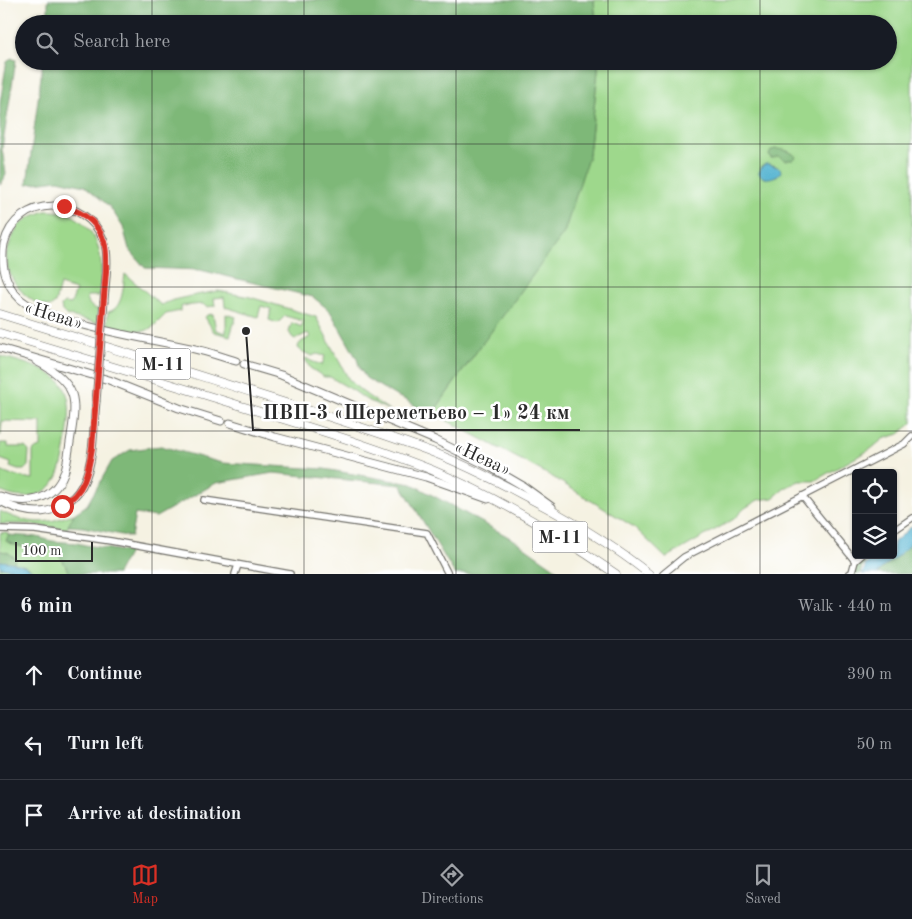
<!DOCTYPE html>
<html lang="en">
<head>
<meta charset="utf-8">
<style>
	:root { --surface:#171b24; --page:#20242c; --text:#f1f3f6; --muted:#9ea1a6; --line:#363941; --accent:#d93025 }
	body { margin:0; font-family:"Old Standard TT",serif; background:var(--page); color:var(--text) }
	.controls { position:absolute; right:15px; bottom:15px; display:grid; overflow:hidden; border-radius:5px; box-shadow:0 1px 4px #0004 }
	.controls button { width:45px; height:45px; display:grid; place-items:center; padding:0; border:0; border-bottom:1px solid var(--line); background:var(--surface); color:var(--text); font:25px sans-serif }
	.scale { position:absolute; left:15px; bottom:12px; width:78px; box-sizing:border-box; padding-left:5px; border:2px solid #2b2b2b; border-top:0; font-size:14px; line-height:18px; white-space:nowrap; color:#2b2b2b; -webkit-text-stroke:4px #fff; paint-order:stroke }
	.stop { position:absolute; width:15px; height:15px; margin:-11px; border:4px solid #d93025; border-radius:50%; background:#fff }
	.stop.end { background:#d93025; border-color:#fff; box-shadow:0 1px 5px #0008 }
	.list { margin:0; padding:0; list-style:none }
	h2 { display:flex; justify-content:space-between; align-items:center; height:65px; margin:0; padding:0 20px; font-size:21px }
	h2 small { font-size:16px; font-weight:400; color:var(--muted) }
	.list li { display:grid; grid-template-columns:32px 1fr auto; gap:15px; align-items:center; box-sizing:border-box; height:70px; padding:0 20px; border-top:1px solid var(--line) }
	.list b { display:block; font-size:19px; white-space:nowrap }
	.list em { font-size:16px; font-style:normal; color:var(--muted) }
	.icon { flex:none; width:28px; height:28px; fill:none; stroke:currentColor; stroke-width:2; stroke-linecap:round; stroke-linejoin:round }
	.map { position:relative; flex:none; width:912px; height:574px; overflow:hidden }
	.search { position:absolute; background:var(--surface); box-shadow:0 1px 4px #0004; left:15px; right:15px; top:15px; height:55px; display:flex; align-items:center; gap:12px; box-sizing:border-box; padding:0 18px; border-radius:28px; color:var(--muted); font-size:19px }
	.sheet { height:275px; background:var(--surface) }
	nav { display:flex; justify-content:space-around; align-items:center; box-sizing:border-box; height:70px; border-top:1px solid var(--line); background:var(--surface); font-size:14px; color:var(--muted) }
	nav a { display:grid; justify-items:center; gap:2px }
	nav .on { color:var(--accent) }
	.map>svg:first-child { display:block }
	.green { fill:#9ed88c; stroke:#64825c; fill-rule:evenodd }
	.forest { fill:#7eb878; stroke:#547252 }
	.water { fill:#51b2d0; stroke:#3e6e7e }
	.lines { fill:none; stroke-linecap:round; stroke-linejoin:round }
	.stream { stroke:#51b2d0; stroke-width:1 }
	.minor-casing { stroke:#72716b; stroke-width:8 }
	.major-casing { stroke:#72716b; stroke-width:9 }
	.highway-casing { stroke:#72716b; stroke-width:9 }
	.minor { stroke:#fff; stroke-width:5.5 }
	.major { stroke:#fff; stroke-width:7 }
	.highway { stroke:#fff; stroke-width:8 }
	.major-bridge-casing { stroke:#72716b; stroke-width:9; stroke-linecap:butt }
	.major-bridge { stroke:#fff; stroke-width:7 }
	.route { stroke:#d93025; stroke-width:6 }
	.grid { fill:none; stroke:#2b2b2b; stroke-width:1; stroke-opacity:0.55 }
	.labels { text-anchor:middle; stroke-width:5; stroke-linejoin:round; paint-order:stroke }
	.shield { fill:#fff; stroke:#6b6b6b; stroke-width:1 }
	.shield-label { font-size:18px; font-weight:bold; fill:#2b2b2b }
	.street-label { font-size:19px; fill:#2b2b2b; stroke:#fff }
	.leader { fill:none; stroke:#2b2b2b; stroke-width:2 }
	.callout-dot { fill:#2b2b2b; stroke:#fff; stroke-width:2 }
	.callout-label { font-size:20px; text-anchor:middle; font-weight:bold; fill:#2b2b2b; stroke:#fff; stroke-width:5; stroke-linejoin:round; paint-order:stroke }
</style>
</head>
<body>
<div class="map">
<svg width="912" height="574" viewBox="0 0 912 574">
	<rect width="100%" height="100%" fill="#fff"/>
	<filter id="ink" filterUnits="userSpaceOnUse"><feTurbulence type="fractalNoise" baseFrequency=".02" numOctaves="2"/><feDisplacementMap in="SourceGraphic" scale="10" xChannelSelector="R" yChannelSelector="G"/><feConvolveMatrix kernelMatrix="1 2 1 2 8 2 1 2 1" color-interpolation-filters="sRGB"/></filter>
	<filter id="wash" filterUnits="userSpaceOnUse"><feTurbulence type="fractalNoise" baseFrequency=".0096" numOctaves="4" result="noise"/><feDisplacementMap in="SourceGraphic" scale="20" xChannelSelector="R" yChannelSelector="G"/><feGaussianBlur stdDeviation="1.12" result="paint"/><feColorMatrix in="noise" values="0 0 0 0 0 0 0 0 0 0 0 0 0 0 0 0 0 1.4 0 .05"/><feComposite in="paint" operator="in"/></filter>
	<g filter="url(#wash)">
		<rect width="100%" height="100%" fill="#f5f2e2"/>
		<g class="green">
			<path d="M 594,0 L 912,0 L 912,423 L 899,434 L 883,439 L 871,449 L 814,481 L 799,481 L 785,488 L 773,498 L 758,500 L 745,508 L 734,519 L 666,558 L 634,527 L 551,476 L 433,413 L 474,355 L 589,155 L 598,71 L 598,61 L 888,61 L 888,24 L 596,24 ZM 773,165 L 780,168 L 777,176 L 765,178 L 759,173 L 762,166 Z"/>
			<path d="M 45,211 C 50,211 55,211 60,212 C 69,213 78,218 84,224 C 105,245 102,269 99,296 L 87,296 C 88,303 90,308 98,309 L 97,323 L 66,315 L 62,311 L 61,306 L 64,303 L 71,304 L 76,290 L 60,285 L 55,303 L 50,307 L 36,303 L 24,294 L 14,282 L 8,269 L 6,255 L 11,240 L 18,226 L 30,217 Z"/>
			<path d="M 125,274 L 161,305 L 173,300 L 191,296 L 218,291 L 250,297 L 316,317 L 348,378 C 360,392 374,400 389,410 L 365,399 L 354,391 L 330,377 L 324,377 L 310,368 L 305,359 L 306,358 L 311,361 L 322,365 L 325,356 L 317,354 L 312,356 L 303,352 L 298,348 C 298,342 305,340 310,337 L 308,333 L 295,339 L 292,337 L 289,332 L 292,323 L 302,327 L 303,321 L 285,316 L 280,321 L 277,323 L 269,320 L 271,309 L 261,306 L 258,317 L 225,307 L 224,297 L 214,298 L 215,306 L 206,307 L 203,304 L 182,306 L 180,311 L 166,314 L 153,327 L 145,331 L 134,331 L 107,326 L 108,312 C 123,309 123,287 125,274 Z"/>
			<path d="M 213,314 L 216,330 L 226,333 L 226,314 L 236,317 L 230,336 L 214,332 L 205,317 L 207,315 Z"/>
			<path d="M 0,356 C 19,362 50,368 62,384 C 73,400 69,420 67,437 C 65,448 64,460 60,471 C 51,497 23,503 0,491 L 0,471 L 10,475 L 33,479 L 33,451 L 37,448 L 41,447 L 41,422 L 2,421 L 1,435 L 0,436 Z"/>
			<path d="M 0,443 L 8,443 L 8,447 L 25,447 L 29,451 L 28,466 L 24,470 L 18,470 L 10,467 L 11,463 L 0,459 Z"/>
			<path d="M 0,511 C 16,519 32,524 50,521 C 58,520 66,516 74,514 L 67,529 L 26,524 L 0,524 Z"/>
			<path d="M 6,532 L 9,535 L 6,541 C 15,546 23,547 33,549 C 40,549 51,547 57,552 C 60,555 67,567 68,572 L 71,574 L 35,574 C 32,567 21,564 14,564 L 15,558 L 7,552 L 0,551 L 0,533 Z"/>
			<path d="M 0,567 L 12,569 L 24,574 L 0,574 Z"/>
		</g>
		<g class="forest">
			<path d="M 48,0 L 594,0 L 596,24 L 48,24 Z"/>
			<path d="M 11,58 L 16,60 L 2,149 L 6,173 L 4,179 L 0,185 L 0,103 L 6,66 L 7,62 Z"/>
			<path d="M 43,61 L 598,61 L 598,71 L 589,155 L 564,233 L 474,355 L 433,413 L 415,406 L 406,400 L 396,396 L 366,378 L 360,369 L 357,359 L 330,311 L 313,297 L 200,270 L 145,268 L 129,249 L 123,227 L 110,207 L 85,186 L 58,180 L 27,184 Z"/>
			<path d="M 775,149 C 782,149 792,151 796,157 L 793,160 L 785,160 L 778,156 L 774,158 L 771,158 L 769,155 L 771,151 Z"/>
			<path d="M 161,446 L 222,463 L 324,469 L 412,484 L 516,541 L 563,574 L 455,574 L 401,485 L 273,473 L 216,483 L 156,517 L 135,514 L 131,537 L 83,527 L 68,526 L 74,514 L 87,505 L 112,461 L 130,450 Z"/>
			<path d="M 9,535 L 37,537 L 52,541 L 77,543 L 85,545 L 129,552 L 117,574 L 71,574 L 68,572 C 67,567 60,555 57,552 C 51,547 40,549 33,548 C 23,547 15,546 6,541 Z"/>
			<path d="M 912,543 L 912,574 L 877,574 L 881,569 L 894,559 Z"/>
			<path d="M 0,551 L 7,552 L 15,558 L 14,564 L 0,561 Z"/>
			<path d="M 866,555 L 872,555 L 862,567 L 860,574 L 851,574 L 857,562 Z"/>
		</g>
		<g class="water">
			<path d="M 765,164 L 769,164 L 780,168 L 781,172 C 778,176 770,179 765,178 C 762,177 761,176 759,173 C 761,169 761,167 765,164 Z"/>
			<path d="M 912,526 L 912,543 L 894,559 L 881,569 L 877,574 L 862,574 L 866,565 L 874,555 L 893,555 L 893,543 Z"/>
			<path d="M 0,561 C 11,562 29,564 35,574 L 24,574 L 12,569 L 0,567 Z"/>
		</g>
		<g class="lines">
			<path class="stream" d="M 7,574 L 9,568"/>
		</g>
	</g>
	<g filter="url(#ink)">
		<g class="lines">
			<defs>
				<g id="minor">
					<path d="M 802,496 L 855,561 L 862,555"/>
					<path d="M 204,500 L 427,533 L 448,574"/>
					<path d="M 0,529 L 35,530 L 111,541 L 290,574"/>
					<path d="M 893,531 L 912,518"/>
					<path d="M 235,574 L 238,565"/>
					<path d="M 663,574 L 684,557 L 904,444 L 912,436"/>
					<path d="M 849,574 L 852,572 L 855,561"/>
				</g>
				<g id="major">
					<path d="M 104,301 C 105,283 110,257 104,241 C 86,194 16,194 4,244 C 0,267 7,292 27,304 C 40,313 58,317 73,322 C 113,334 155,340 195,349 C 209,352 222,357 236,361"/>
					<path d="M 0,348 L 109,380 L 179,408 L 221,421"/>
					<path d="M 244,364 L 281,375 L 435,440 L 492,468 L 523,486 L 552,507"/>
					<path d="M 230,423 L 275,437 L 426,477 L 488,499"/>
					<path d="M 0,496 C 26,505 53,502 64,473 C 68,462 69,448 71,436 C 73,422 76,407 72,394 C 66,378 50,368 36,361"/>
					<path d="M 0,501 C 17,510 37,517 56,508 C 64,505 72,500 78,492 C 95,469 93,429 96,402"/>
				</g>
				<g id="highway">
					<path d="M 0,314 C 87,341 174,367 260,395 C 318,413 376,431 432,452 C 463,464 493,479 521,494 C 566,517 610,543 649,574"/>
					<path d="M 0,333 C 78,356 157,380 235,404 C 301,425 368,444 432,470 C 497,497 558,534 616,574"/>
				</g>
			</defs>
			<use href="#minor" class="minor-casing"/>
			<use href="#major" class="major-casing"/>
			<use href="#highway" class="highway-casing"/>
			<use href="#minor" class="minor"/>
			<use href="#major" class="major"/>
			<use href="#highway" class="highway"/>
			<defs>
				<path id="major-bridge" d="M 96,402 L 104,301"/>
			</defs>
			<use href="#major-bridge" class="major-bridge-casing"/>
			<use href="#major-bridge" class="major-bridge"/>
		</g>
	</g>
	<g class="lines" filter="url(#ink)">
		<path class="route" d="M 62,506 C 85,491 88,473 92,448 L 106,271 C 106,261 107,251 104,242 C 99,223 82,212 64,206"/>
	</g>
	<path class="grid" d="M 152,0 L 152,24M 304,0 L 304,24M 456,0 L 456,24M 608,0 L 608,24M 760,0 L 760,24M 152,61 L 152,574M 304,61 L 304,574M 456,61 L 456,574M 608,61 L 608,574M 760,61 L 760,574M 0,144 L 912,144M 0,287 L 912,287M 0,431 L 912,431"/>
	<g class="labels">
		<g class="shield">
			<rect x="135.5" y="348.5" width="55" height="31" rx="4"/>
			<rect x="532.5" y="521.5" width="55" height="31" rx="4"/>
		</g>
		<g class="shield-label">
			<text x="163" y="370">М-11</text>
			<text x="560" y="543">М-11</text>
		</g>
		<g class="street-label">
			<text transform="translate(54 314) rotate(17)" y="7">«Нева»</text>
			<text transform="translate(483 457) rotate(25)" y="7">«Нева»</text>
		</g>
	</g>
	<path class="leader" d="M246 331L253 430H580"/>
	<circle class="callout-dot" cx="246" cy="331" r="5"/>
	<g class="callout-label">
		<text x="416" y="419">ПВП-3 «Шереметьево – 1» 24 км</text>
	</g>
</svg>
<div class="controls">
<button><svg class="icon" aria-label="locate" viewBox="0 0 24 24"><circle cx="12" cy="12" r="6"/><path d="M12 2v4M12 18v4M2 12h4M18 12h4"/></svg></button>
<button><svg class="icon" aria-label="layers" viewBox="0 0 24 24"><path d="M12 4l9 5-9 5-9-5zM3 14l9 5 9-5"/></svg></button>
</div>
<div class="scale">100 m</div>
<div class="stop" style="left:62px;top:506px"></div>
<div class="stop end" style="left:64px;top:206px"></div>
<div class="search"><svg class="icon" aria-label="search" viewBox="0 0 24 24"><circle cx="10" cy="10" r="6"/><path d="M15 15l6 6"/></svg>Search here</div>
</div>
<section class="sheet">
<h2>6 min<small>Walk · 440 m</small></h2>
<ul class="list">
<li><svg class="icon" aria-label="ahead" viewBox="0 0 24 24"><path d="M12 20V5M6 11l6-6 6 6"/></svg><div><b>Continue</b></div><em>390 m</em></li>
<li><svg class="icon" aria-label="left" viewBox="0 0 24 24"><path d="M17 20v-9H6M10 6l-5 5 5 5"/></svg><div><b>Turn left</b></div><em>50 m</em></li>
<li><svg class="icon" aria-label="arrive" viewBox="0 0 24 24"><path d="M6 21V4h12l-3 4 3 4H6"/></svg><div><b>Arrive at destination</b></div></li>
</ul>
</section>
<nav>
<a class="on"><svg class="icon" aria-label="map" viewBox="0 0 24 24"><path d="M3 6l6-2 6 2 6-2v14l-6 2-6-2-6 2zM9 4v14M15 6v14"/></svg>Map</a>
<a><svg class="icon" aria-label="directions" viewBox="0 0 24 24"><path d="M12 3l9 9-9 9-9-9zM9 14v-3h6M13 9l2 2-2 2"/></svg>Directions</a>
<a><svg class="icon" aria-label="saved" viewBox="0 0 24 24"><path d="M7 4h10v16l-5-4-5 4z"/></svg>Saved</a>
</nav>
</body>
</html>
